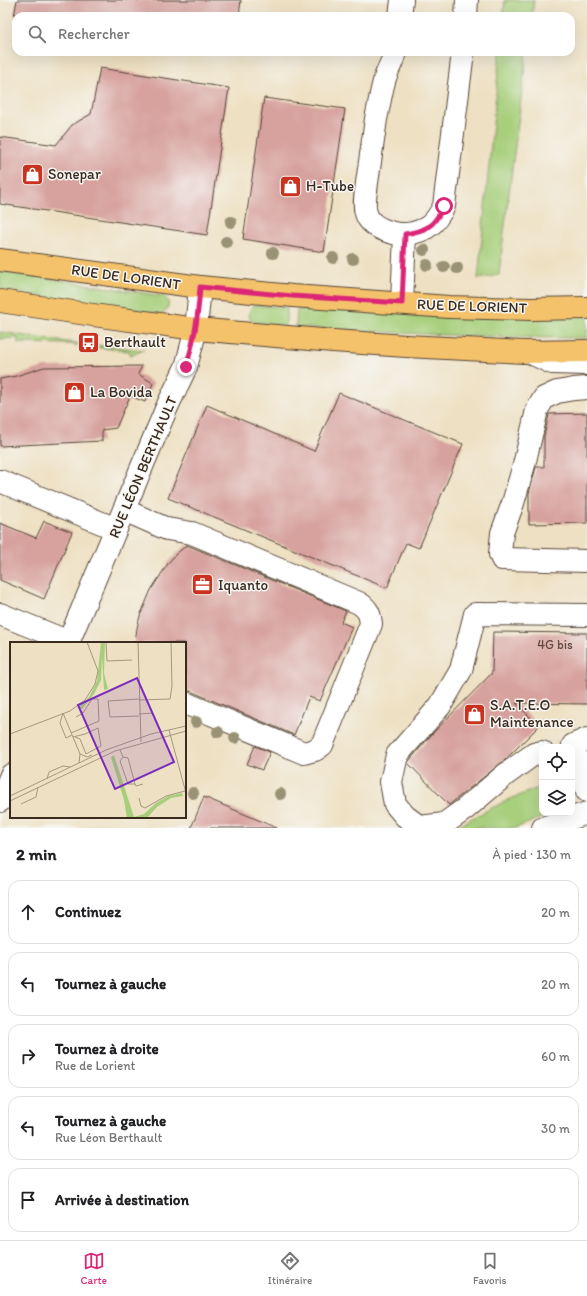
<!DOCTYPE html>
<html lang="fr">
<head>
<meta charset="utf-8">
<style>
	:root { --surface:#fff; --page:#f6f6f6; --text:#202124; --muted:#757577; --line:#e0e0e0; --accent:#db2777 }
	body { margin:0; font-family:Itim,sans-serif; background:var(--page); color:var(--text) }
	.controls { position:absolute; right:12px; bottom:12px; display:grid; overflow:hidden; border-radius:8px; box-shadow:0 4px 16px #0002 }
	.controls button { width:36px; height:36px; display:grid; place-items:center; padding:0; border:0; border-bottom:1px solid var(--line); background:var(--surface); color:var(--text); font:20px sans-serif }
	.stop { position:absolute; width:12px; height:12px; margin:-9px; border:3px solid #db2777; border-radius:50%; background:#fff }
	.stop.end { background:#db2777; border-color:#fff; box-shadow:0 1px 4px #0008 }
	.list { margin:0; padding:0; list-style:none }
	h2 { display:flex; justify-content:space-between; align-items:center; height:52px; margin:0; padding:0 16px; font-size:17px }
	h2 small { font-size:13px; font-weight:400; color:var(--muted) }
	.list li { display:grid; grid-template-columns:26px 1fr auto; gap:12px; align-items:center; box-sizing:border-box; height:64px; margin:0 8px 8px; padding:0 8px; border:1px solid var(--line); border-radius:12px }
	.list b { display:block; font-size:15px; white-space:nowrap }
	.list p { margin:0; font-size:13px; white-space:nowrap; color:var(--muted) }
	.list em { font-size:13px; font-style:normal; color:var(--muted) }
	.icon { flex:none; width:22px; height:22px; fill:none; stroke:currentColor; stroke-width:2; stroke-linecap:round; stroke-linejoin:round }
	.map { position:relative; flex:none; width:587px; height:828px; overflow:hidden }
	.search { position:absolute; background:var(--surface); box-shadow:0 4px 16px #0002; left:12px; right:12px; top:12px; height:44px; display:flex; align-items:center; gap:10px; box-sizing:border-box; padding:0 14px; border-radius:12px; color:var(--muted); font-size:15px }
	.sheet { height:412px; background:var(--surface) }
	nav { display:flex; justify-content:space-around; align-items:center; box-sizing:border-box; height:56px; border-top:1px solid var(--line); background:var(--surface); font-size:11px; color:var(--muted) }
	nav a { display:grid; justify-items:center; gap:2px }
	nav .on { color:var(--accent) }
	.map>svg:first-child { display:block }
	.green { fill:#a7cf7b; stroke:#717c4c }
	.building { fill:#d7a19d }
	.lines { fill:none; stroke-linecap:round; stroke-linejoin:round }
	.minor-casing { stroke:#564537; stroke-width:24 }
	.major-casing { stroke:#564537; stroke-width:24 }
	.minor { stroke:#fff; stroke-width:22 }
	.major { stroke:#f4c26a; stroke-width:22 }
	.tree { fill:#9a9274 }
	.route { stroke:#db2777; stroke-width:5 }
	.labels { text-anchor:middle; stroke-width:3; stroke-linejoin:round; paint-order:stroke }
	.number-label { font-size:13px; fill:#62483e }
	.poi-label { font-size:15px; fill:#3b2a1e; stroke:#f6f6f2; text-anchor:start }
	.street-label { font-size:15px; fill:#3b2a1e; stroke:#f6f6f2 }
	.inset-road { fill:none; stroke:#a69780; stroke-width:1 }
	.view { fill:#7b2cbf; fill-opacity:0.15; stroke:#7b2cbf; stroke-width:2 }
	.inset-edge { fill:none; stroke:#3b2a1e; stroke-width:2 }
</style>
</head>
<body>
<div class="map">
<svg width="587" height="828" viewBox="0 0 587 828">
	<rect width="100%" height="100%" fill="#f6f6f2"/>
	<filter id="ink" filterUnits="userSpaceOnUse"><feTurbulence type="fractalNoise" baseFrequency=".025" numOctaves="2"/><feDisplacementMap in="SourceGraphic" scale="8" xChannelSelector="R" yChannelSelector="G"/><feConvolveMatrix kernelMatrix="1 2 1 2 8 2 1 2 1" color-interpolation-filters="sRGB"/></filter>
	<filter id="wash" filterUnits="userSpaceOnUse"><feTurbulence type="fractalNoise" baseFrequency=".012" numOctaves="4" result="noise"/><feDisplacementMap in="SourceGraphic" scale="16" xChannelSelector="R" yChannelSelector="G"/><feGaussianBlur stdDeviation="0.9" result="paint"/><feColorMatrix in="noise" values="0 0 0 0 0 0 0 0 0 0 0 0 0 0 0 0 0 1.4 0 .05"/><feComposite in="paint" operator="in"/></filter>
	<g filter="url(#wash)">
		<rect width="100%" height="100%" fill="#eee0c2"/>
		<g class="green">
			<path d="M 505,0 L 534,0 L 532,16 L 503,16 Z"/>
			<path d="M 500,52 L 527,52 L 504,232 L 499,275 L 478,279 Z"/>
			<path d="M 0,271 L 162,296 C 172,300 169,309 162,314 L 0,290 Z"/>
			<path d="M 253,305 L 259,305 L 287,308 L 286,326 L 253,322 C 247,317 248,311 253,305 Z"/>
			<path d="M 297,309 L 587,314 L 587,338 C 490,338 393,333 296,327 Z"/>
			<path d="M 0,332 L 67,342 L 144,350 L 131,355 L 129,351 L 66,344 L 18,343 L 18,338 L 0,339 Z"/>
			<path d="M 542,787 L 542,813 L 554,813 L 515,828 L 455,828 C 483,812 511,797 542,787 Z"/>
		</g>
		<g id="blocks">
			<g class="building">
				<path d="M 17,0 L 241,0 L 239,16 L 14,16 Z"/>
				<path d="M 100,68 L 229,88 L 207,235 L 0,204 L 0,137 L 56,145 L 72,125 L 91,114 Z"/>
				<path d="M 264,98 L 345,109 L 324,252 L 243,239 Z"/>
				<path d="M 142,366 L 138,374 L 153,383 L 145,402 L 130,396 L 116,428 L 102,430 L 102,441 L 0,446 L 0,379 L 16,376 L 44,367 Z"/>
				<path d="M 339,393 L 463,444 L 419,548 L 406,543 L 387,588 L 168,498 L 207,405 L 314,451 Z"/>
				<path d="M 587,413 L 587,523 L 529,524 L 529,493 L 536,467 L 544,467 L 544,436 L 549,415 L 549,414 Z"/>
				<path d="M 44,521 L 72,532 L 44,599 L 0,580 L 0,523 L 36,538 Z"/>
				<path d="M 187,545 L 346,611 L 341,622 L 352,627 L 320,701 L 309,697 L 294,735 L 190,691 L 185,691 L 185,643 L 135,643 L 137,628 L 140,616 L 151,590 L 169,562 L 176,554 Z"/>
				<path d="M 493,632 L 587,633 L 587,704 L 516,703 L 539,726 L 505,760 L 449,805 L 408,763 L 409,761 L 432,734 L 492,673 Z"/>
				<path d="M 255,746 L 270,752 L 262,770 L 247,764 Z"/>
				<path d="M 204,797 L 277,828 L 191,828 Z"/>
			</g>
		</g>
	</g>
	<g filter="url(#ink)">
		<use href="#blocks" fill-opacity="0" stroke="#564537" stroke-width="1"/>
		<g class="lines">
			<defs>
				<g id="minor">
					<path d="M 400,16 L 402,0"/>
					<path d="M 466,16 L 467,0"/>
					<path d="M 395,52 C 393,61 388,69 385,78 C 381,91 379,106 376,119 C 373,141 370,162 367,183 C 366,193 363,204 366,213 C 370,228 393,235 407,234 C 427,231 435,224 444,206 L 463,52"/>
					<path d="M 402,303 L 405,234"/>
					<path d="M 529,352 L 552,363 L 587,364"/>
					<path d="M 587,388 L 574,389 L 557,392 L 544,398 L 537,410 L 524,465 L 513,503 L 502,533 L 500,554 L 502,559 L 587,561"/>
					<path d="M 0,481 L 116,529"/>
					<path d="M 124,510 L 167,529 L 192,533 L 359,603 C 368,609 370,614 371,624 L 322,745 L 315,750 L 304,753 L 185,703"/>
					<path d="M 0,614 L 69,642"/>
					<path d="M 68,643 L 167,407 L 186,367 L 196,329 L 200,287"/>
					<path d="M 587,739 L 573,745 L 587,791"/>
					<path d="M 542,752 L 534,754 L 505,775 L 465,809 L 444,824 L 420,827 L 405,816 L 395,804 L 391,782 L 397,755 L 440,706 L 461,670 L 475,614 L 587,615"/>
					<path d="M 0,801 L 11,775"/>
					<path d="M 543,828 L 587,813"/>
				</g>
				<g id="major">
					<path d="M 0,260 L 200,287 L 293,296 L 449,307 L 530,309 L 587,308"/>
					<path d="M 0,301 L 93,315 L 196,329 L 333,341 L 406,346 L 524,352 L 587,351"/>
				</g>
			</defs>
			<use href="#minor" class="minor-casing"/>
			<use href="#major" class="major-casing"/>
			<use href="#minor" class="minor"/>
			<use href="#major" class="major"/>
		</g>
		<g class="tree">
			<circle cx="231" cy="222" r="6"/>
			<circle cx="226" cy="242" r="6"/>
			<circle cx="424" cy="250" r="6"/>
			<circle cx="273" cy="253" r="6"/>
			<circle cx="333" cy="258" r="6"/>
			<circle cx="353" cy="259" r="6"/>
			<circle cx="427" cy="265" r="6"/>
			<circle cx="444" cy="267" r="6"/>
			<circle cx="457" cy="268" r="6"/>
			<circle cx="196" cy="722" r="6"/>
			<circle cx="218" cy="732" r="6"/>
			<circle cx="235" cy="738" r="6"/>
			<circle cx="193" cy="793" r="6"/>
			<circle cx="280" cy="794" r="6"/>
		</g>
	</g>
	<g class="lines" filter="url(#ink)">
		<path class="route" d="M 186,367 C 195,339 198,316 200,287 L 292,296 L 402,303 L 405,234 C 428,230 433,227 444,206"/>
	</g>
	<defs>
		<symbol id="shop-square" viewBox="-11 -11 22 22"><rect x="-9" y="-9" width="18" height="18" rx="4" fill="#c8321e" stroke="#f6f6f2"/><path d="M-5-2.5h2.3a2.7 3.5 0 0 1 5.4 0H5L5.5 6h-11ZM-1.5-2.5h3a1.5 2.3 0 0 0-3 0Z" fill="#fff"/></symbol>
		<symbol id="bus-square" viewBox="-11 -11 22 22"><rect x="-9" y="-9" width="18" height="18" rx="4" fill="#c8321e" stroke="#f6f6f2"/><path d="M-5-6H5V4H4V6H2V4H-2V6H-4V4H-5ZM-3.5-4V0h7V-4ZM-3.5 1.2v1.5H-2V1.2ZM2 1.2v1.5H3.5V1.2Z" fill="#fff"/></symbol>
		<symbol id="office-square" viewBox="-11 -11 22 22"><rect x="-9" y="-9" width="18" height="18" rx="4" fill="#c8321e" stroke="#f6f6f2"/><path d="M-6-3h4V-5.5h4V-3h4V5H-6ZM-1-4.5V-3h2v-1.5ZM-6 0V1H6V0Z" fill="#fff"/></symbol>
	</defs>
	<g fill-rule="evenodd">
		<use href="#shop-square" x="20" y="162" width="25" height="25"/>
		<use href="#shop-square" x="278" y="174" width="25" height="25"/>
		<use href="#bus-square" x="76" y="330" width="25" height="25"/>
		<use href="#shop-square" x="62" y="380" width="25" height="25"/>
		<use href="#office-square" x="190" y="572" width="25" height="25"/>
		<use href="#shop-square" x="462" y="702" width="25" height="25"/>
	</g>
	<g class="labels">
		<g class="number-label">
			<text x="555" y="649">4G bis</text>
		</g>
		<g class="poi-label">
			<text x="48" y="179">Sonepar</text>
			<text x="306" y="191">H-Tube</text>
			<text x="104" y="347">Berthault</text>
			<text x="90" y="397">La Bovida</text>
			<text x="218" y="590">Iquanto</text>
			<text x="490" y="710">S.A.T.E.O<tspan x="490" dy="17">Maintenance</tspan></text>
		</g>
		<g class="street-label">
			<text transform="translate(126 277) rotate(8)" y="5">RUE DE LORIENT</text>
			<text transform="translate(472 306) rotate(2)" y="5">RUE DE LORIENT</text>
			<text transform="translate(143 467) rotate(-67)" y="5">RUE LÉON BERTHAULT</text>
		</g>
	</g>
	<g transform="translate(10 642)">
		<rect width="176" height="176" fill="#eee0c2"/>
		<path d="M 91,0 L 95,0 L 94,31 L 98,47 L 94,48 L 92,15 L 91,38 L 84,52 L 72,67 L 69,65 L 79,55 L 87,39 ZM 104,113 L 124,175 L 134,172 L 146,161 L 158,154 L 172,151 L 173,154 L 161,156 L 147,165 L 137,176 L 117,176 L 114,158 L 101,115 Z" fill="#a7cf7b"/>
		<path class="inset-road" d="M 96,0 L 97,19 L 122,18M 128,0 L 161,0 L 162,44 L 160,57 L 129,58M 128,0 L 131,100M 129,57 L 98,59 L 100,75 L 129,74M 53,71 L 70,112 L 69,121M 53,71 L 50,81 L 56,96 L 62,93M 129,72 L 143,71M 66,75 L 73,71 L 68,65M 159,88 L 176,151M 61,91 L 89,79 L 88,57 L 82,57 L 73,71M 0,92 L 60,69 L 75,58 L 85,42 L 88,29 L 77,0M 63,95 L 75,92 L 88,86 L 91,104 L 76,112 L 70,97 L 65,95M 110,108 L 113,115 L 110,119 L 118,142 L 125,142 L 126,144 L 133,142M 70,112 L 77,115 L 82,113M 113,115 L 118,116 L 125,142M 37,137 L 39,130 L 53,124 L 60,125M 0,154 L 96,108 L 141,92 L 176,84M 129,156 L 131,164 L 135,166 L 156,154 L 175,149M 0,159 L 105,109 L 176,89M 11,162 L 26,155 L 28,145"/>
		<path class="view" d="M 127,36 L 164,120 L 105,147 L 68,63 Z"/>
		<rect width="176" height="176" class="inset-edge"/>
	</g>
</svg>
<div class="controls">
<button><svg class="icon" aria-label="locate" viewBox="0 0 24 24"><circle cx="12" cy="12" r="6"/><path d="M12 2v4M12 18v4M2 12h4M18 12h4"/></svg></button>
<button><svg class="icon" aria-label="layers" viewBox="0 0 24 24"><path d="M12 4l9 5-9 5-9-5zM3 14l9 5 9-5"/></svg></button>
</div>
<div class="stop" style="left:444px;top:206px"></div>
<div class="stop end" style="left:186px;top:367px"></div>
<div class="search"><svg class="icon" aria-label="search" viewBox="0 0 24 24"><circle cx="10" cy="10" r="6"/><path d="M15 15l6 6"/></svg>Rechercher</div>
</div>
<section class="sheet">
<h2>2 min<small>À pied · 130 m</small></h2>
<ul class="list">
<li><svg class="icon" aria-label="ahead" viewBox="0 0 24 24"><path d="M12 20V5M6 11l6-6 6 6"/></svg><div><b>Continuez</b></div><em>20 m</em></li>
<li><svg class="icon" aria-label="left" viewBox="0 0 24 24"><path d="M17 20v-9H6M10 6l-5 5 5 5"/></svg><div><b>Tournez à gauche</b></div><em>20 m</em></li>
<li><svg class="icon" aria-label="right" viewBox="0 0 24 24"><path d="M7 20v-9h11M14 6l5 5-5 5"/></svg><div><b>Tournez à droite</b><p>Rue de Lorient</p></div><em>60 m</em></li>
<li><svg class="icon" aria-label="left" viewBox="0 0 24 24"><path d="M17 20v-9H6M10 6l-5 5 5 5"/></svg><div><b>Tournez à gauche</b><p>Rue Léon Berthault</p></div><em>30 m</em></li>
<li><svg class="icon" aria-label="arrive" viewBox="0 0 24 24"><path d="M6 21V4h12l-3 4 3 4H6"/></svg><div><b>Arrivée à destination</b></div></li>
</ul>
</section>
<nav>
<a class="on"><svg class="icon" aria-label="map" viewBox="0 0 24 24"><path d="M3 6l6-2 6 2 6-2v14l-6 2-6-2-6 2zM9 4v14M15 6v14"/></svg>Carte</a>
<a><svg class="icon" aria-label="directions" viewBox="0 0 24 24"><path d="M12 3l9 9-9 9-9-9zM9 14v-3h6M13 9l2 2-2 2"/></svg>Itinéraire</a>
<a><svg class="icon" aria-label="saved" viewBox="0 0 24 24"><path d="M7 4h10v16l-5-4-5 4z"/></svg>Favoris</a>
</nav>
</body>
</html>
